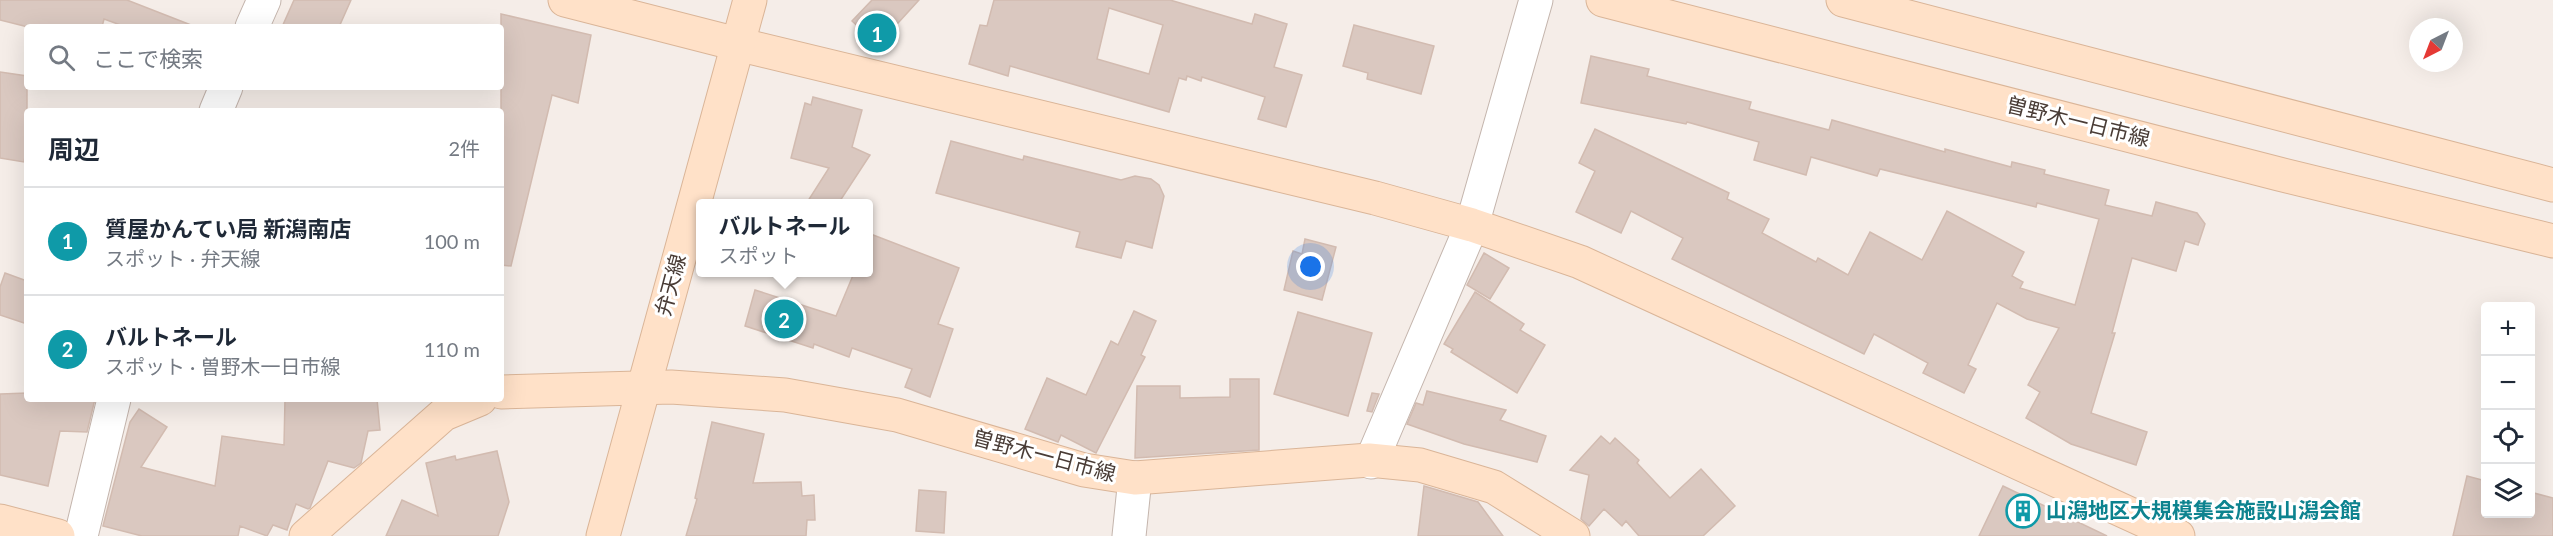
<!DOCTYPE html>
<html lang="ja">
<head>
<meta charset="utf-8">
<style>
	:root { --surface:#fff; --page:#f2f2f3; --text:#1f2937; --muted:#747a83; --line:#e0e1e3; --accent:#111827 }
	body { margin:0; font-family:Lato,"Noto Sans JP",sans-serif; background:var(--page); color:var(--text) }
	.controls { position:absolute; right:18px; bottom:18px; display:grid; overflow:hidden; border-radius:6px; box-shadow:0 6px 24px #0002 }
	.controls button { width:54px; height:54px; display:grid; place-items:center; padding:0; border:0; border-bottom:2px solid var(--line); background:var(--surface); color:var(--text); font:30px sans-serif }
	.compass { position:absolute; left:2409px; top:18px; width:54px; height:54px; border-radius:50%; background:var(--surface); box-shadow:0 6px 24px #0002; rotate:222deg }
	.you { position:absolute; left:1311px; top:267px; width:21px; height:21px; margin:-15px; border:4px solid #fff; border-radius:50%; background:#1a73e8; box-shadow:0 0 0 9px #1a73e833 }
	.badge { display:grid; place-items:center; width:39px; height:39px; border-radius:50%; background:var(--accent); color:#fff; font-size:20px; font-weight:700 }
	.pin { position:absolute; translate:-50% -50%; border:3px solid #fff; box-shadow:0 2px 6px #0006 }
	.popup { position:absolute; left:696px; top:199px; width:177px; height:78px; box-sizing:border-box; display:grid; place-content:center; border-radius:6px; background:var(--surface); filter:drop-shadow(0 2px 4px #0005); font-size:20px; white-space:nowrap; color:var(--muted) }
	.popup b { font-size:22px; color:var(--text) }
	.popup::after { content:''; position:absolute; left:50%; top:100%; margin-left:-12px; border:12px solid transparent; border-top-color:var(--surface) }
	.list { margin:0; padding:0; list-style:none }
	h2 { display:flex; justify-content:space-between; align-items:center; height:78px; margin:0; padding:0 24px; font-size:26px }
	h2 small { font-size:20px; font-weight:400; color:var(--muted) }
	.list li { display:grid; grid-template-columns:39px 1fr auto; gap:18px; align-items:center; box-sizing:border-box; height:108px; padding:0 24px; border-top:2px solid var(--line) }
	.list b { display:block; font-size:22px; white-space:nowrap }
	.list p { margin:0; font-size:20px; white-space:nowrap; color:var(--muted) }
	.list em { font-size:20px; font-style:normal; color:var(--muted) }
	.icon { flex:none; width:33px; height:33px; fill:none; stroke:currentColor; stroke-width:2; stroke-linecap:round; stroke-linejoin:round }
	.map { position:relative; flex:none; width:2553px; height:536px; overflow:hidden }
	.search { position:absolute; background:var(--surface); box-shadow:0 6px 24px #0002; left:24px; top:24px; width:480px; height:66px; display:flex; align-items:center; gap:15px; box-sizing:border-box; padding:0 21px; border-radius:6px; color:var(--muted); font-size:22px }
	.panel { position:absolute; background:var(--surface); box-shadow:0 6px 24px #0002; left:24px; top:108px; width:480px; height:294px; border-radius:6px }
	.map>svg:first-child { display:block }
	.building { fill:#dac8c0; stroke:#d2bbb0; stroke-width:1.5; fill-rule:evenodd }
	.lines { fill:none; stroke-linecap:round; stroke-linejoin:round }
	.street-casing { stroke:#c4b5ad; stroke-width:35 }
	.secondary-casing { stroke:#dab598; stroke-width:35 }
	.street { stroke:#fff; stroke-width:33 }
	.secondary { stroke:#ffe1c8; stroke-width:33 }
	.labels { text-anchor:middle; stroke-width:6; stroke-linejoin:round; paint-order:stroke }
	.street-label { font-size:21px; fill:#493c36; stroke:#fff }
	.culture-label { font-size:21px; font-weight:bold; fill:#0d838f; stroke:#fff; text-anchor:start }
</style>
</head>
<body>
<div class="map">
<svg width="2553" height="536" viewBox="0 0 2553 536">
	<rect width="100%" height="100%" fill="#f5ede8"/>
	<g class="building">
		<path d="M 0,0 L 127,0 L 191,25 L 126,27 L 104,19 L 102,27 L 28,27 L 0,20 Z"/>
		<path d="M 294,0 L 351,0 L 339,27 L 282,27 Z"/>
		<path d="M 872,0 L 919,0 L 878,45 L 852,21 Z"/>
		<path d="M 994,0 L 1170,0 L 1252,24 L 1255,14 L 1287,24 L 1274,67 L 1302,75 L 1286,127 L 1258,119 L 1265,97 L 1202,77 L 1201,81 L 1187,76 L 1186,80 L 1179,78 L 1169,112 L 1010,66 L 1008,76 L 969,64 L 980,25 L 987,26 ZM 1109,8 L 1163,25 L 1149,74 L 1097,59 Z"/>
		<path d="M 501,14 L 591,35 L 578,103 L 552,95 L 511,266 L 501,265 Z"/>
		<path d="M 1354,25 L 1434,46 L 1421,94 L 1367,79 L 1368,73 L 1343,66 Z"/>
		<path d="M 1591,56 L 1649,69 L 1647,76 L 1751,102 L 1749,109 L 1829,130 L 1832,120 L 1945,152 L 1945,149 L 2011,167 L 2012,162 L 2045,170 L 2044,174 L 2109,190 L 2105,205 L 2152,216 L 2156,202 L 2197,213 L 2205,224 L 2198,245 L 2185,241 L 2176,271 L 2132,258 L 2112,333 L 2115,333 L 2091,413 L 2147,432 L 2136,465 L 2071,444 L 2026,418 L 2040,392 L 2028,385 L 2059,328 L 2027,319 L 1997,303 L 1968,365 L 1976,369 L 1964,393 L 1923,373 L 1928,363 L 1874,334 L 1864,354 L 1672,259 L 1683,238 L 1631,211 L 1621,233 L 1576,212 L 1595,171 L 1579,163 L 1595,129 L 1729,193 L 1727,199 L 1769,219 L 1762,233 L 1816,262 L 1818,258 L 1848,275 L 1870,232 L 1922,260 L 1947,211 L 2024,252 L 2012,276 L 2023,282 L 2020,288 L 2075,305 L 2099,219 L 2037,203 L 2036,207 L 1880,169 L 1877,176 L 1811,157 L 1806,175 L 1754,160 L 1759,142 L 1687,122 L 1686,124 L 1581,103 Z"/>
		<path d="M 0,72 L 27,76 L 27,146 L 24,162 L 0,158 Z"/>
		<path d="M 813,97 L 862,110 L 852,147 L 870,155 L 838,204 L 806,204 L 829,168 L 791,158 L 805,103 L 811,105 Z"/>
		<path d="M 951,141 L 1023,160 L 1024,156 L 1121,180 L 1135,176 L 1151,179 L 1159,185 L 1164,196 L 1152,248 L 1126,241 L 1121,258 L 1076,247 L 1080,232 L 936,193 Z"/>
		<path d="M 868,233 L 959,268 L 938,324 L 953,329 L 930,397 L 905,387 L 912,369 L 852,348 L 849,357 L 814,344 L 813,348 L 745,326 L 755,290 L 836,316 L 854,273 L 868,273 Z"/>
		<path d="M 1305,239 L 1336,247 L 1322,300 L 1284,290 L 1293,251 L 1302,254 Z"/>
		<path d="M 1484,253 L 1509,268 L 1490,299 L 1467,285 Z"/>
		<path d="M 5,273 L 27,281 L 27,324 L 0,315 L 0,287 Z"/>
		<path d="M 1475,292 L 1524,324 L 1520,330 L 1545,345 L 1517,393 L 1451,352 L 1453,349 L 1444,344 Z"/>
		<path d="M 1134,311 L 1156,321 L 1141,355 L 1145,357 L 1096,453 L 1061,435 L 1058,442 L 1025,429 L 1047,378 L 1086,395 L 1111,341 L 1118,345 Z"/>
		<path d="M 1298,312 L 1372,333 L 1348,416 L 1274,394 Z"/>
		<path d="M 1230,379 L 1259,379 L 1259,450 L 1135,458 L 1137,386 L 1180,386 L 1180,398 L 1230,397 Z"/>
		<path d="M 1427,391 L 1506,410 L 1500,420 L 1546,436 L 1537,462 L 1464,444 L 1407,424 L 1416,403 L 1423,405 Z"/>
		<path d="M 27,393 L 27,399 L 95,399 L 87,432 L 60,431 L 48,486 L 0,475 L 0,394 Z"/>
		<path d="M 1372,393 L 1379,394 L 1372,412 L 1367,411 Z"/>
		<path d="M 285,399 L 377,399 L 380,430 L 368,431 L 361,463 L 354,468 L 328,461 L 310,508 L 308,509 L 296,504 L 287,530 L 273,525 L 267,536 L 240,526 L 238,536 L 142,536 L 103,526 L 130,422 L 139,409 L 167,427 L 141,467 L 215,486 L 222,436 L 284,445 Z"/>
		<path d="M 712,422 L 764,434 L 753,483 L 801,482 L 802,496 L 814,495 L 815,520 L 807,520 L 806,536 L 686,536 L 697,499 L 695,498 Z"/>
		<path d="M 1601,436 L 1610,444 L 1615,438 L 1639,460 L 1637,463 L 1670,498 L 1701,469 L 1735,506 L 1703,536 L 1639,536 L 1626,521 L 1622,526 L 1604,509 L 1589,526 L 1581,519 L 1589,475 L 1570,470 Z"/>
		<path d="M 497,451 L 509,502 L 498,536 L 386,536 L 402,500 L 438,516 L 426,463 L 455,456 L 456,460 Z"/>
		<path d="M 2467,476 L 2486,481 L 2486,513 L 2530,513 L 2530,492 L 2553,498 L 2553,536 L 2453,536 Z"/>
		<path d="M 1424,486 L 1478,502 L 1503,536 L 1418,536 Z"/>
		<path d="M 2003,486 L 2107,536 L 1979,536 Z"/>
		<path d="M 919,490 L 946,492 L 944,533 L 916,531 Z"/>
	</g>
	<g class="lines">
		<defs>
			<g id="street">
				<path d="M 252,27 L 264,0"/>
				<path d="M 216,111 L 226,87"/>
				<path d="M 1371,462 L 1472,225 L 1536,0"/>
				<path d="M 81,536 L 114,399"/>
				<path d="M 1129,536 L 1135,478"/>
			</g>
			<g id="secondary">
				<path d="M 565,0 L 737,44 L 1375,198 L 1472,225 L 1580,262 L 2178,536"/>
				<path d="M 1603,0 L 2279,174 L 2553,241"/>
				<path d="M 1843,0 L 2553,185"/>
				<path d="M 501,392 L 671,387 L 785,395 L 897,415 L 1084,470 L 1135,478 L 1369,460 L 1420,465 L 1494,487 L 1573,536"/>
				<path d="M 0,521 L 58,536"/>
				<path d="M 306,536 L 444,414 L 480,399"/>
				<path d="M 603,536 L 750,0"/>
			</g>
		</defs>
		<use href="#street" class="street-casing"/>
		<use href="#secondary" class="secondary-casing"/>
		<use href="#street" class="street"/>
		<use href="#secondary" class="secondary"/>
	</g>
	<defs>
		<symbol id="building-ring" viewBox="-11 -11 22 22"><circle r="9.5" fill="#fff" stroke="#0f9aa8" stroke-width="1.5"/><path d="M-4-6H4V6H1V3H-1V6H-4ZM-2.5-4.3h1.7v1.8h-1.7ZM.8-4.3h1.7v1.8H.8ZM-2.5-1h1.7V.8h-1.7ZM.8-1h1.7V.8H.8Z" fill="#0f9aa8"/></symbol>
	</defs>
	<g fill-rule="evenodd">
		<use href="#building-ring" x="2004" y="492" width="38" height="38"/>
	</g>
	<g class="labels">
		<g class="street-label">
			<text transform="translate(2078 122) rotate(14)" y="7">曽野木一日市線</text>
			<text transform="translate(671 285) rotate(-75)" y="7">弁天線</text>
			<text transform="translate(1044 456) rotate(15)" y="7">曽野木一日市線</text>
		</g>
		<g class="culture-label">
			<text x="2046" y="518">山潟地区大規模集会施設山潟会館</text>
		</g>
	</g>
</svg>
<div class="controls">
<button>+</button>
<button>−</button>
<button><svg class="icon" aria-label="locate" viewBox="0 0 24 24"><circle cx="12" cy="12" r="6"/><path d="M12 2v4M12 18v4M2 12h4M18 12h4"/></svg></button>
<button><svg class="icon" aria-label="layers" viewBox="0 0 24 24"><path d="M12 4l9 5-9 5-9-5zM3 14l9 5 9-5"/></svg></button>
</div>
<svg class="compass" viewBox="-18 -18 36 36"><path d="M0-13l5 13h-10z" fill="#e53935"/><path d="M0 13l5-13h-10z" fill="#747a83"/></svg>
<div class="you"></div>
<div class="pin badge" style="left:877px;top:33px;background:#0f9aa8">1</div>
<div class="pin badge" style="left:784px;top:319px;background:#0f9aa8">2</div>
<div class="popup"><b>バルトネール</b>スポット</div>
<div class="search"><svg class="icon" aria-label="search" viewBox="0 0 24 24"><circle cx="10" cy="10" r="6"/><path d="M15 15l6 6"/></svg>ここで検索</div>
<section class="panel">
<h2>周辺<small>2件</small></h2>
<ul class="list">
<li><span class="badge" style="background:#0f9aa8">1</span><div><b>質屋かんてい局 新潟南店</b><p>スポット · 弁天線</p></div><em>100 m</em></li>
<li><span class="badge" style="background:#0f9aa8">2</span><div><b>バルトネール</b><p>スポット · 曽野木一日市線</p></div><em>110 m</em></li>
</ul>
</section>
</div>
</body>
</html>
